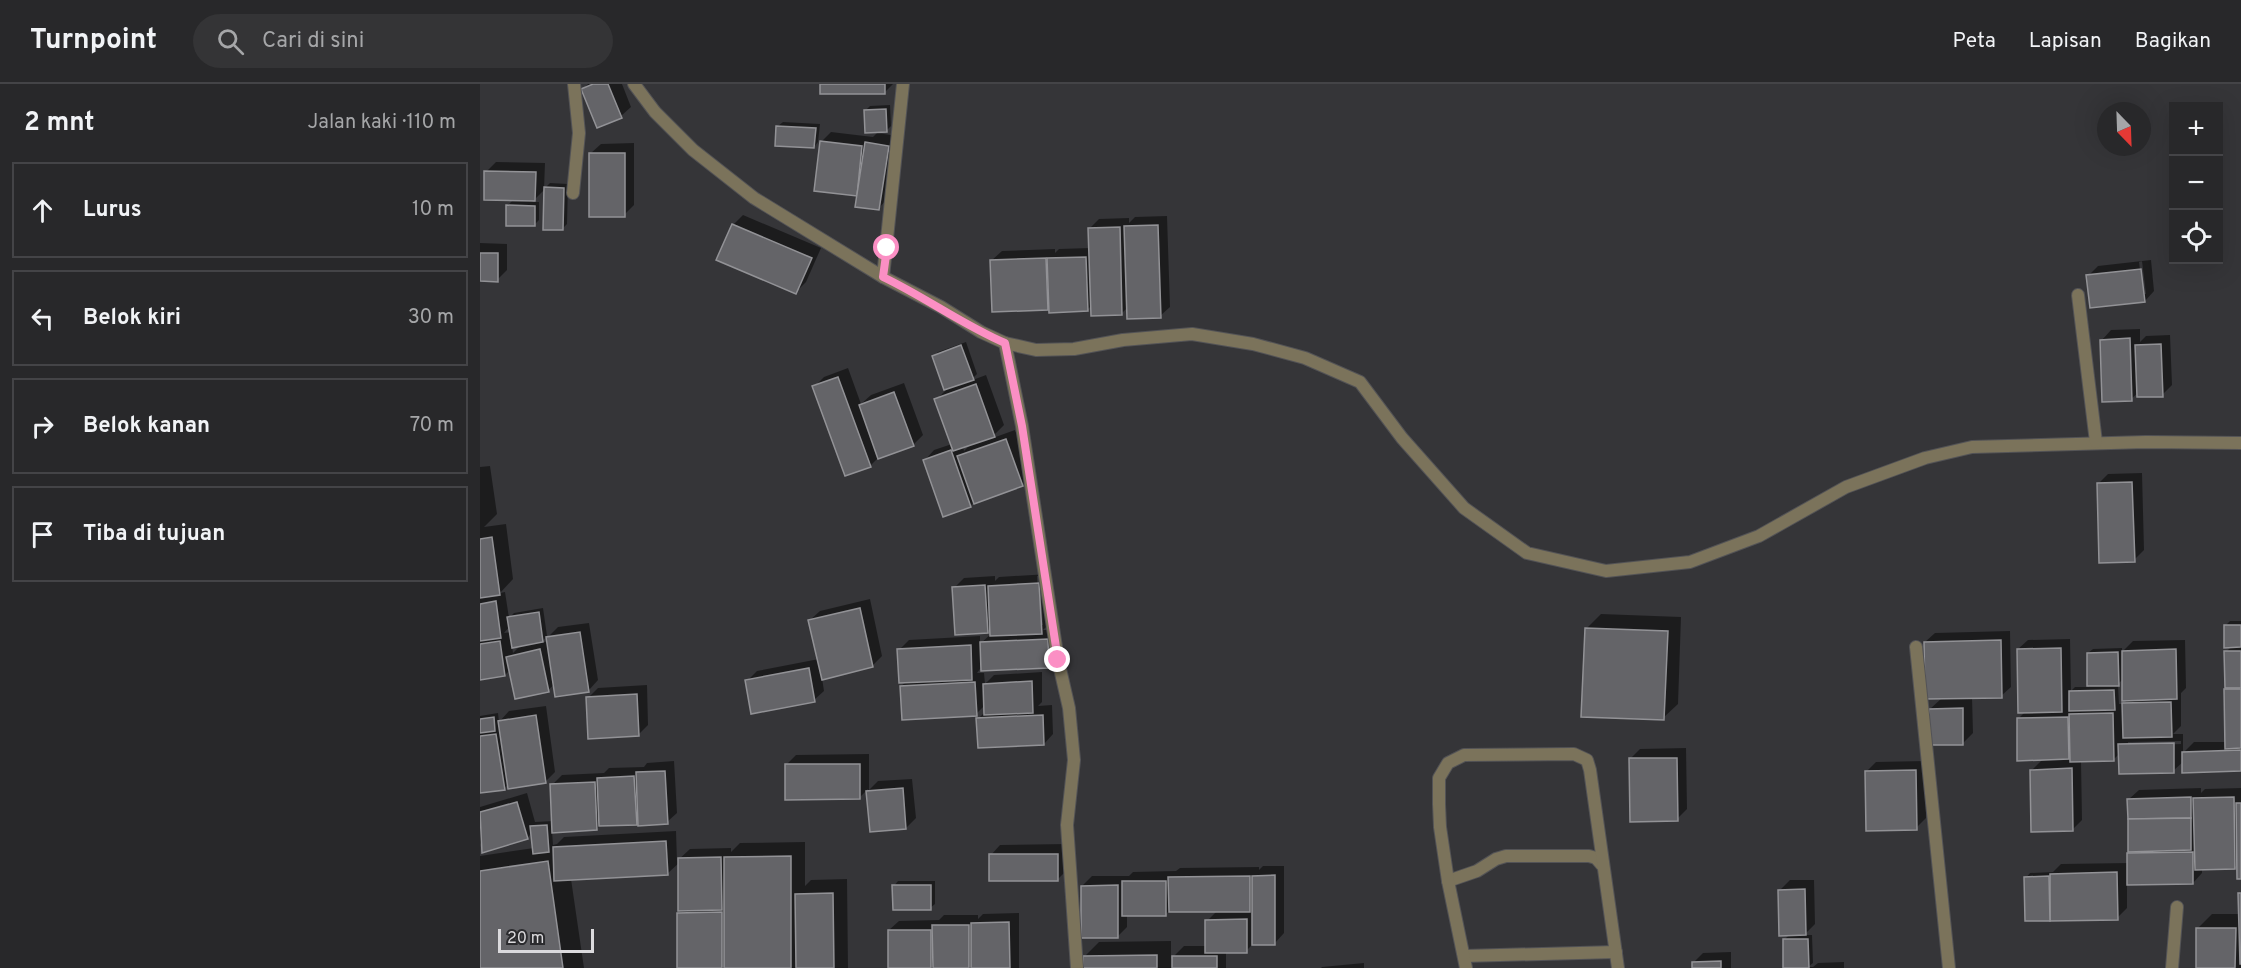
<!DOCTYPE html>
<html lang="id">
<head>
<meta charset="utf-8">
<style>
	:root { --surface:#28282a; --page:#343436; --text:#f1f3f6; --muted:#a5a6a8; --line:#444447 }
	body { margin:0; font-family:Overpass,sans-serif; background:var(--page); color:var(--text) }
	.controls { position:absolute; right:18px; top:18px; display:grid; overflow:hidden; border-radius:0px; box-shadow:0 6px 24px #0002 }
	.controls button { width:54px; height:54px; display:grid; place-items:center; padding:0; border:0; border-bottom:2px solid var(--line); background:var(--surface); color:var(--text); font:30px sans-serif }
	.compass { position:absolute; left:1617px; top:18px; width:54px; height:54px; border-radius:50%; background:var(--surface); box-shadow:0 6px 24px #0002; rotate:157deg }
	.scale { position:absolute; left:18px; bottom:15px; width:96px; box-sizing:border-box; padding-left:6px; border:3px solid #dbdadd; border-top:0; font-size:16px; line-height:21px; white-space:nowrap; color:#dbdadd; -webkit-text-stroke:4px #2b2b2e; paint-order:stroke }
	.stop { position:absolute; width:18px; height:18px; margin:-14px; border:4px solid #fb8fc4; border-radius:50%; background:#fff }
	.stop.end { background:#fb8fc4; border-color:#fff; box-shadow:0 2px 6px #0008 }
	.list { margin:0; padding:0; list-style:none }
	h2 { display:flex; justify-content:space-between; align-items:center; height:78px; margin:0; padding:0 24px; font-size:26px }
	h2 small { font-size:20px; font-weight:400; color:var(--muted) }
	.list li { display:grid; grid-template-columns:39px 1fr auto; gap:18px; align-items:center; box-sizing:border-box; height:96px; margin:0 12px 12px; padding:0 12px; border:2px solid var(--line); border-radius:0px }
	.list b { display:block; font-size:22px; white-space:nowrap }
	.list em { font-size:20px; font-style:normal; color:var(--muted) }
	.icon { flex:none; width:33px; height:33px; fill:none; stroke:currentColor; stroke-width:2; stroke-linecap:round; stroke-linejoin:round }
	.map { position:relative; flex:none; width:1761px; height:884px; overflow:hidden }
	header { display:flex; align-items:center; gap:36px; box-sizing:border-box; height:84px; padding:0 30px; background:var(--surface); border-bottom:2px solid var(--line) }
	header strong { font-size:28px }
	nav { display:flex; gap:33px; margin-inline-start:auto; font-size:21px }
	.search { width:420px; height:54px; background:var(--page); display:flex; align-items:center; gap:15px; box-sizing:border-box; padding:0 21px; border-radius:33px; color:var(--muted); font-size:22px }
	main { display:flex }
	aside { flex:1; background:var(--surface) }
	.map>svg:first-child { display:block }
	.shadow { fill:#0007; fill-rule:evenodd }
	.building { fill:#646468; stroke:#929296; stroke-width:1.5 }
	.lines { fill:none; stroke-linecap:round; stroke-linejoin:round }
	.lane-casing { stroke:#535356; stroke-width:14 }
	.street-casing { stroke:#535356; stroke-width:14 }
	.lane { stroke:#7b735b; stroke-width:12 }
	.street { stroke:#7b735b; stroke-width:12 }
	.route { stroke:#fb8fc4; stroke-width:8 }
</style>
</head>
<body>
<header>
<strong>Turnpoint</strong>
<div class="search"><svg class="icon" aria-label="search" viewBox="0 0 24 24"><circle cx="10" cy="10" r="6"/><path d="M15 15l6 6"/></svg>Cari di sini</div>
<nav><a>Peta</a><a>Lapisan</a><a>Bagikan</a></nav>
</header>
<main>
<aside>
<h2>2 mnt<small>Jalan kaki · 110 m</small></h2>
<ul class="list">
<li><svg class="icon" aria-label="ahead" viewBox="0 0 24 24"><path d="M12 20V5M6 11l6-6 6 6"/></svg><div><b>Lurus</b></div><em>10 m</em></li>
<li><svg class="icon" aria-label="left" viewBox="0 0 24 24"><path d="M17 20v-9H6M10 6l-5 5 5 5"/></svg><div><b>Belok kiri</b></div><em>30 m</em></li>
<li><svg class="icon" aria-label="right" viewBox="0 0 24 24"><path d="M7 20v-9h11M14 6l5 5-5 5"/></svg><div><b>Belok kanan</b></div><em>70 m</em></li>
<li><svg class="icon" aria-label="arrive" viewBox="0 0 24 24"><path d="M6 21V4h12l-3 4 3 4H6"/></svg><div><b>Tiba di tujuan</b></div></li>
</ul>
</aside>
<div class="map">
<svg width="1761" height="884" viewBox="0 0 1761 884">
	<rect width="100%" height="100%" fill="#353538"/>
	<g class="shadow">
		<path d="M 108,0 L 142,0 L 151,23 L 141,32 L 103,5 Z"/>
		<path d="M 341,0 L 413,0 L 404,9 Z"/>
		<path d="M 410,21 L 411,42 L 407,46 L 385,27 L 390,22 Z"/>
		<path d="M 303,38 L 340,40 L 338,58 L 334,63 L 298,42 Z"/>
		<path d="M 351,48 L 393,53 L 397,49 L 418,52 L 408,114 L 399,124 L 379,111 L 341,58 Z"/>
		<path d="M 154,59 L 154,121 L 144,131 L 111,69 L 121,60 Z"/>
		<path d="M 16,78 L 65,79 L 64,105 L 70,99 L 88,100 L 87,140 L 82,145 L 66,104 L 52,118 L 59,118 L 59,136 L 54,141 L 27,122 L 34,115 L 6,88 Z"/>
		<path d="M 263,131 L 341,164 L 326,198 L 316,208 L 253,141 Z"/>
		<path d="M 687,132 L 690,223 L 680,232 L 648,223 L 642,229 L 612,221 L 607,226 L 571,221 L 567,224 L 512,176 L 522,167 L 575,165 L 575,169 L 579,165 L 610,164 L 609,145 L 619,135 L 649,134 L 649,139 L 655,133 Z"/>
		<path d="M 0,159 L 27,160 L 27,186 L 17,196 L 0,196 Z"/>
		<path d="M 1671,176 L 1674,207 L 1665,217 L 1608,192 L 1618,182 ZM 1662,177 L 1666,210 L 1663,210 L 1659,178 Z"/>
		<path d="M 1660,245 L 1660,258 L 1666,252 L 1690,251 L 1692,301 L 1682,311 L 1658,309 L 1651,315 L 1622,256 L 1631,246 Z"/>
		<path d="M 486,258 L 497,290 L 490,297 L 506,291 L 524,341 L 510,355 L 535,346 L 552,391 L 542,401 L 494,418 L 490,422 L 445,376 L 454,366 L 472,360 L 456,316 L 466,306 L 454,272 L 458,268 ZM 492,359 L 484,367 L 483,362 Z"/>
		<path d="M 368,284 L 381,320 L 391,311 L 424,299 L 443,351 L 433,361 L 398,374 L 390,382 L 334,303 L 344,293 Z"/>
		<path d="M 10,382 L 17,430 L 4,443 L 26,440 L 33,495 L 20,509 L 25,508 L 29,534 L 34,529 L 63,524 L 67,552 L 61,559 L 69,557 L 68,553 L 78,543 L 109,539 L 118,596 L 109,606 L 75,600 L 68,606 L 30,586 L 25,591 L 0,595 L 0,383 ZM 30,542 L 31,548 L 24,549 ZM 41,561 L 33,569 L 32,562 Z"/>
		<path d="M 1662,389 L 1664,466 L 1654,476 L 1618,400 L 1628,390 Z"/>
		<path d="M 569,490 L 571,538 L 563,546 L 578,546 L 579,572 L 569,582 L 500,585 L 497,589 L 504,589 L 505,600 L 514,591 L 562,588 L 562,618 L 558,622 L 572,621 L 573,650 L 564,660 L 498,635 L 506,627 L 505,621 L 496,630 L 421,602 L 426,598 L 419,566 L 429,556 L 500,552 L 500,560 L 512,549 L 511,543 L 507,548 L 474,504 L 484,494 L 515,492 L 515,497 L 519,493 ZM 557,492 L 560,492 L 563,541 L 560,541 Z"/>
		<path d="M 390,515 L 402,572 L 392,582 L 342,594 L 344,607 L 334,616 L 267,597 L 277,587 L 339,575 L 330,536 L 340,527 Z"/>
		<path d="M 1121,530 L 1201,533 L 1198,620 L 1183,634 L 1106,545 Z"/>
		<path d="M 1750,537 L 1761,537 L 1761,686 L 1704,677 L 1693,687 L 1640,669 L 1633,676 L 1601,676 L 1602,736 L 1592,746 L 1552,686 L 1563,675 L 1538,635 L 1546,627 L 1538,565 L 1548,556 L 1590,555 L 1591,607 L 1595,603 L 1609,603 L 1608,569 L 1613,565 L 1642,564 L 1642,568 L 1653,557 L 1705,556 L 1706,604 L 1701,609 L 1701,642 L 1693,650 L 1703,650 L 1703,669 L 1714,658 L 1747,658 L 1746,606 L 1750,603 L 1746,568 L 1752,562 L 1745,542 ZM 1643,595 L 1648,615 L 1643,620 L 1639,620 L 1638,602 L 1636,602 ZM 1701,657 L 1701,660 L 1648,662 L 1648,658 Z"/>
		<path d="M 1530,547 L 1531,603 L 1521,612 L 1492,613 L 1493,649 L 1483,659 L 1450,625 L 1462,614 L 1445,558 L 1455,549 Z"/>
		<path d="M 167,601 L 168,641 L 158,651 L 108,614 L 118,604 Z"/>
		<path d="M 66,622 L 75,688 L 65,698 L 28,700 L 24,705 L 0,708 L 0,632 L 18,629 L 19,638 L 29,627 Z"/>
		<path d="M 1206,664 L 1207,725 L 1197,735 L 1150,675 L 1160,665 Z"/>
		<path d="M 389,670 L 389,706 L 398,697 L 432,695 L 436,734 L 426,744 L 391,746 L 388,705 L 379,714 L 306,681 L 316,671 Z"/>
		<path d="M 194,677 L 197,729 L 187,738 L 159,736 L 156,739 L 121,740 L 117,745 L 72,747 L 73,761 L 77,760 L 84,753 L 196,747 L 197,777 L 210,765 L 251,764 L 251,768 L 260,759 L 325,758 L 325,802 L 331,796 L 367,795 L 368,884 L 246,884 L 246,881 L 243,884 L 199,884 L 198,829 L 203,825 L 200,778 L 187,790 L 91,795 L 104,884 L 0,884 L 0,772 L 54,764 L 52,749 L 47,754 L 3,767 L 0,758 L 0,723 L 47,709 L 55,738 L 73,737 L 72,701 L 82,691 L 124,689 L 129,684 L 164,683 L 167,679 Z"/>
		<path d="M 1445,677 L 1446,734 L 1436,744 L 1386,688 L 1396,678 Z"/>
		<path d="M 1721,704 L 1721,709 L 1725,705 L 1761,704 L 1761,793 L 1758,780 L 1754,784 L 1722,784 L 1722,789 L 1713,799 L 1647,800 L 1647,824 L 1637,834 L 1572,832 L 1569,835 L 1546,794 L 1550,789 L 1573,788 L 1581,780 L 1649,779 L 1648,770 L 1652,766 L 1649,715 L 1659,706 Z"/>
		<path d="M 587,760 L 587,786 L 578,795 L 511,771 L 520,761 Z"/>
		<path d="M 783,782 L 804,782 L 804,849 L 795,859 L 774,859 L 766,867 L 746,867 L 746,884 L 605,884 L 605,872 L 619,858 L 691,857 L 691,875 L 704,862 L 727,862 L 727,837 L 737,827 L 689,827 L 685,831 L 647,831 L 647,843 L 637,853 L 602,802 L 612,792 L 649,792 L 653,788 L 696,787 L 700,784 L 779,783 L 779,786 Z"/>
		<path d="M 1310,796 L 1334,796 L 1335,840 L 1324,851 L 1332,851 L 1333,879 L 1328,883 L 1333,883 L 1338,879 L 1364,878 L 1364,884 L 1305,884 L 1304,856 L 1310,850 L 1300,806 Z"/>
		<path d="M 418,797 L 455,797 L 455,820 L 450,824 L 414,802 Z"/>
		<path d="M 1761,809 L 1761,884 L 1717,884 L 1718,844 L 1732,830 L 1760,830 Z"/>
		<path d="M 539,829 L 539,884 L 409,884 L 409,846 L 419,837 L 459,836 L 464,831 L 498,831 L 498,835 L 503,830 Z"/>
		<path d="M 1251,868 L 1251,884 L 1213,884 L 1213,879 L 1223,869 Z"/>
		<path d="M 884,879 L 884,884 L 841,884 L 842,883 Z"/>
	</g>
	<g class="building">
		<path d="M 113,0 L 128,0 L 142,34 L 117,44 L 101,5 Z"/>
		<rect x="340" y="0" width="65" height="10"/>
		<path d="M 406,25 L 407,48 L 385,49 L 384,26 Z"/>
		<path d="M 296,42 L 336,44 L 334,64 L 295,62 Z"/>
		<path d="M 340,57 L 382,62 L 377,112 L 334,107 Z"/>
		<path d="M 385,58 L 409,62 L 399,126 L 375,123 Z"/>
		<rect x="109" y="69" width="36" height="64"/>
		<path d="M 4,87 L 56,88 L 55,117 L 4,116 Z"/>
		<path d="M 64,103 L 84,104 L 83,146 L 63,146 Z"/>
		<path d="M 26,121 L 55,122 L 55,142 L 26,142 Z"/>
		<path d="M 252,140 L 332,174 L 316,210 L 236,176 Z"/>
		<path d="M 678,141 L 681,234 L 647,235 L 644,142 Z"/>
		<path d="M 640,143 L 642,231 L 611,232 L 608,144 Z"/>
		<path d="M 0,169 L 18,169 L 18,198 L 0,197 Z"/>
		<path d="M 606,173 L 608,227 L 569,229 L 567,174 Z"/>
		<path d="M 566,174 L 568,226 L 512,228 L 510,176 Z"/>
		<path d="M 1661,185 L 1665,218 L 1610,224 L 1606,191 Z"/>
		<path d="M 1650,254 L 1652,317 L 1622,318 L 1620,256 Z"/>
		<path d="M 1681,260 L 1683,313 L 1657,313 L 1655,261 Z"/>
		<path d="M 481,261 L 494,296 L 464,306 L 452,272 Z"/>
		<path d="M 358,293 L 391,383 L 365,392 L 332,302 Z"/>
		<path d="M 496,300 L 515,353 L 473,367 L 454,315 Z"/>
		<path d="M 414,308 L 434,362 L 398,375 L 379,321 Z"/>
		<path d="M 526,355 L 543,402 L 494,420 L 477,372 Z"/>
		<path d="M 471,366 L 491,423 L 463,433 L 443,376 Z"/>
		<path d="M 1652,398 L 1655,478 L 1619,479 L 1617,399 Z"/>
		<path d="M 12,453 L 20,511 L 0,514 L 0,455 Z"/>
		<path d="M 559,499 L 562,550 L 510,552 L 508,502 Z"/>
		<path d="M 505,501 L 508,549 L 475,551 L 472,503 Z"/>
		<path d="M 16,517 L 21,554 L 0,557 L 0,520 Z"/>
		<path d="M 380,524 L 393,583 L 342,596 L 328,536 Z"/>
		<path d="M 59,528 L 63,558 L 32,564 L 27,533 Z"/>
		<path d="M 1744,541 L 1761,541 L 1761,563 L 1744,564 Z"/>
		<path d="M 1105,544 L 1188,547 L 1184,636 L 1101,633 Z"/>
		<path d="M 100,548 L 109,608 L 75,613 L 66,553 Z"/>
		<path d="M 568,555 L 569,584 L 501,587 L 500,558 Z"/>
		<path d="M 1521,556 L 1522,614 L 1445,615 L 1444,558 Z"/>
		<path d="M 20,557 L 25,592 L 0,596 L 0,560 Z"/>
		<path d="M 491,561 L 492,596 L 419,599 L 417,565 Z"/>
		<path d="M 1581,564 L 1582,628 L 1538,629 L 1537,565 Z"/>
		<path d="M 60,565 L 69,608 L 35,615 L 26,573 Z"/>
		<path d="M 1696,565 L 1697,615 L 1642,617 L 1642,567 Z"/>
		<path d="M 1744,567 L 1761,567 L 1761,604 L 1745,604 Z"/>
		<path d="M 1638,568 L 1639,602 L 1607,602 L 1607,569 Z"/>
		<path d="M 329,584 L 335,618 L 271,630 L 265,596 Z"/>
		<path d="M 552,597 L 553,629 L 504,631 L 503,600 Z"/>
		<path d="M 495,598 L 497,632 L 422,636 L 420,602 Z"/>
		<path d="M 1744,605 L 1761,605 L 1761,664 L 1745,665 Z"/>
		<path d="M 1634,606 L 1635,626 L 1589,627 L 1589,607 Z"/>
		<path d="M 157,610 L 159,652 L 108,655 L 106,613 Z"/>
		<path d="M 1691,618 L 1692,653 L 1643,654 L 1642,619 Z"/>
		<path d="M 1483,624 L 1483,661 L 1449,661 L 1449,625 Z"/>
		<path d="M 1633,629 L 1634,677 L 1590,678 L 1589,630 Z"/>
		<path d="M 56,631 L 66,699 L 28,705 L 18,637 Z"/>
		<path d="M 563,631 L 564,661 L 498,664 L 496,634 Z"/>
		<path d="M 14,633 L 15,647 L 0,649 L 0,635 Z"/>
		<path d="M 1588,633 L 1589,675 L 1537,677 L 1537,634 Z"/>
		<path d="M 16,650 L 25,706 L 0,709 L 0,652 Z"/>
		<path d="M 1694,659 L 1694,689 L 1639,690 L 1638,660 Z"/>
		<path d="M 1761,666 L 1761,687 L 1702,689 L 1702,668 Z"/>
		<path d="M 1149,674 L 1197,674 L 1198,737 L 1150,738 Z"/>
		<path d="M 305,680 L 380,680 L 380,715 L 305,716 Z"/>
		<path d="M 1592,684 L 1593,747 L 1551,748 L 1550,686 Z"/>
		<path d="M 1436,686 L 1437,746 L 1386,747 L 1385,687 Z"/>
		<path d="M 185,687 L 188,740 L 158,742 L 156,688 Z"/>
		<path d="M 154,692 L 157,741 L 119,742 L 117,694 Z"/>
		<path d="M 115,698 L 117,746 L 72,749 L 70,700 Z"/>
		<path d="M 423,704 L 426,745 L 390,748 L 386,707 Z"/>
		<path d="M 1711,713 L 1711,734 L 1648,735 L 1647,715 Z"/>
		<path d="M 1754,713 L 1755,785 L 1715,786 L 1713,714 Z"/>
		<path d="M 37,718 L 48,755 L 2,769 L 0,728 Z"/>
		<path d="M 1756,719 L 1761,719 L 1761,795 L 1757,795 Z"/>
		<path d="M 1711,734 L 1711,766 L 1648,768 L 1648,735 Z"/>
		<path d="M 67,741 L 69,768 L 53,770 L 50,742 Z"/>
		<path d="M 186,757 L 188,791 L 74,797 L 73,763 Z"/>
		<path d="M 1713,768 L 1713,800 L 1647,801 L 1647,769 Z"/>
		<rect x="509" y="770" width="69" height="27"/>
		<path d="M 311,772 L 311,884 L 244,884 L 244,773 Z"/>
		<path d="M 241,773 L 242,826 L 198,827 L 198,774 Z"/>
		<path d="M 68,777 L 83,884 L 0,884 L 0,787 Z"/>
		<path d="M 1637,788 L 1638,836 L 1570,837 L 1570,790 Z"/>
		<path d="M 795,791 L 795,861 L 772,861 L 772,792 Z"/>
		<path d="M 770,792 L 770,828 L 689,828 L 688,793 Z"/>
		<path d="M 1569,792 L 1570,837 L 1545,837 L 1544,793 Z"/>
		<rect x="642" y="797" width="44" height="35"/>
		<path d="M 412,801 L 451,801 L 451,826 L 413,826 Z"/>
		<path d="M 638,801 L 638,854 L 601,854 L 601,802 Z"/>
		<path d="M 1325,805 L 1326,851 L 1299,852 L 1298,806 Z"/>
		<path d="M 353,809 L 354,884 L 316,884 L 315,810 Z"/>
		<path d="M 1758,809 L 1761,809 L 1761,880 L 1760,880 Z"/>
		<path d="M 242,828 L 242,884 L 197,884 L 197,829 Z"/>
		<path d="M 767,835 L 767,869 L 725,869 L 725,836 Z"/>
		<path d="M 529,838 L 530,884 L 491,884 L 491,839 Z"/>
		<path d="M 452,841 L 489,841 L 489,884 L 453,884 Z"/>
		<path d="M 1716,844 L 1756,844 L 1755,884 L 1716,884 Z"/>
		<rect x="408" y="846" width="43" height="38"/>
		<path d="M 1303,855 L 1328,855 L 1329,884 L 1303,884 Z"/>
		<path d="M 677,871 L 677,884 L 603,884 L 603,872 Z"/>
		<rect x="692" y="872" width="45" height="12"/>
		<path d="M 1241,877 L 1241,884 L 1212,884 L 1212,878 Z"/>
	</g>
	<g class="lines">
		<defs>
			<g id="lane">
				<path d="M 968,797 L 997,787 L 1016,775 L 1026,772 L 1109,772 L 1116,774 L 1122,781"/>
				<path d="M 984,872 L 1136,868"/>
				<path d="M 986,884 L 968,797 L 960,743 L 959,720 L 959,694 L 968,679 L 984,671 L 1094,670 L 1107,676 L 1110,686 L 1138,884"/>
			</g>
			<g id="street">
				<path d="M 154,0 L 175,28 L 213,66 L 274,114 L 403,193 L 461,223 L 501,248 L 525,259 L 556,266 L 594,265 L 643,256 L 712,250 L 773,260 L 825,274 L 880,298 L 922,354 L 984,424 L 1047,469 L 1126,487 L 1210,478 L 1279,452 L 1366,403 L 1445,374 L 1492,363 L 1666,358 L 1761,359"/>
				<path d="M 93,109 L 99,49 L 94,0"/>
				<path d="M 403,193 L 423,0"/>
				<path d="M 1598,211 L 1616,358"/>
				<path d="M 525,259 L 542,342 L 578,576 L 589,624 L 594,676 L 587,741 L 597,884"/>
				<path d="M 1436,563 L 1469,884"/>
				<path d="M 1692,884 L 1697,823"/>
			</g>
		</defs>
		<use href="#lane" class="lane-casing"/>
		<use href="#street" class="street-casing"/>
		<use href="#lane" class="lane"/>
		<use href="#street" class="street"/>
	</g>
	<g class="lines">
		<path class="route" d="M 407,164 L 403,193 C 445,213 483,241 525,259 L 542,342 L 578,576"/>
	</g>
</svg>
<div class="controls">
<button>+</button>
<button>−</button>
<button><svg class="icon" aria-label="locate" viewBox="0 0 24 24"><circle cx="12" cy="12" r="6"/><path d="M12 2v4M12 18v4M2 12h4M18 12h4"/></svg></button>
</div>
<svg class="compass" viewBox="-18 -18 36 36"><path d="M0-13l5 13h-10z" fill="#e53935"/><path d="M0 13l5-13h-10z" fill="#a5a6a8"/></svg>
<div class="scale">20 m</div>
<div class="stop" style="left:407px;top:164px"></div>
<div class="stop end" style="left:578px;top:576px"></div>
</div>
</main>
</body>
</html>
